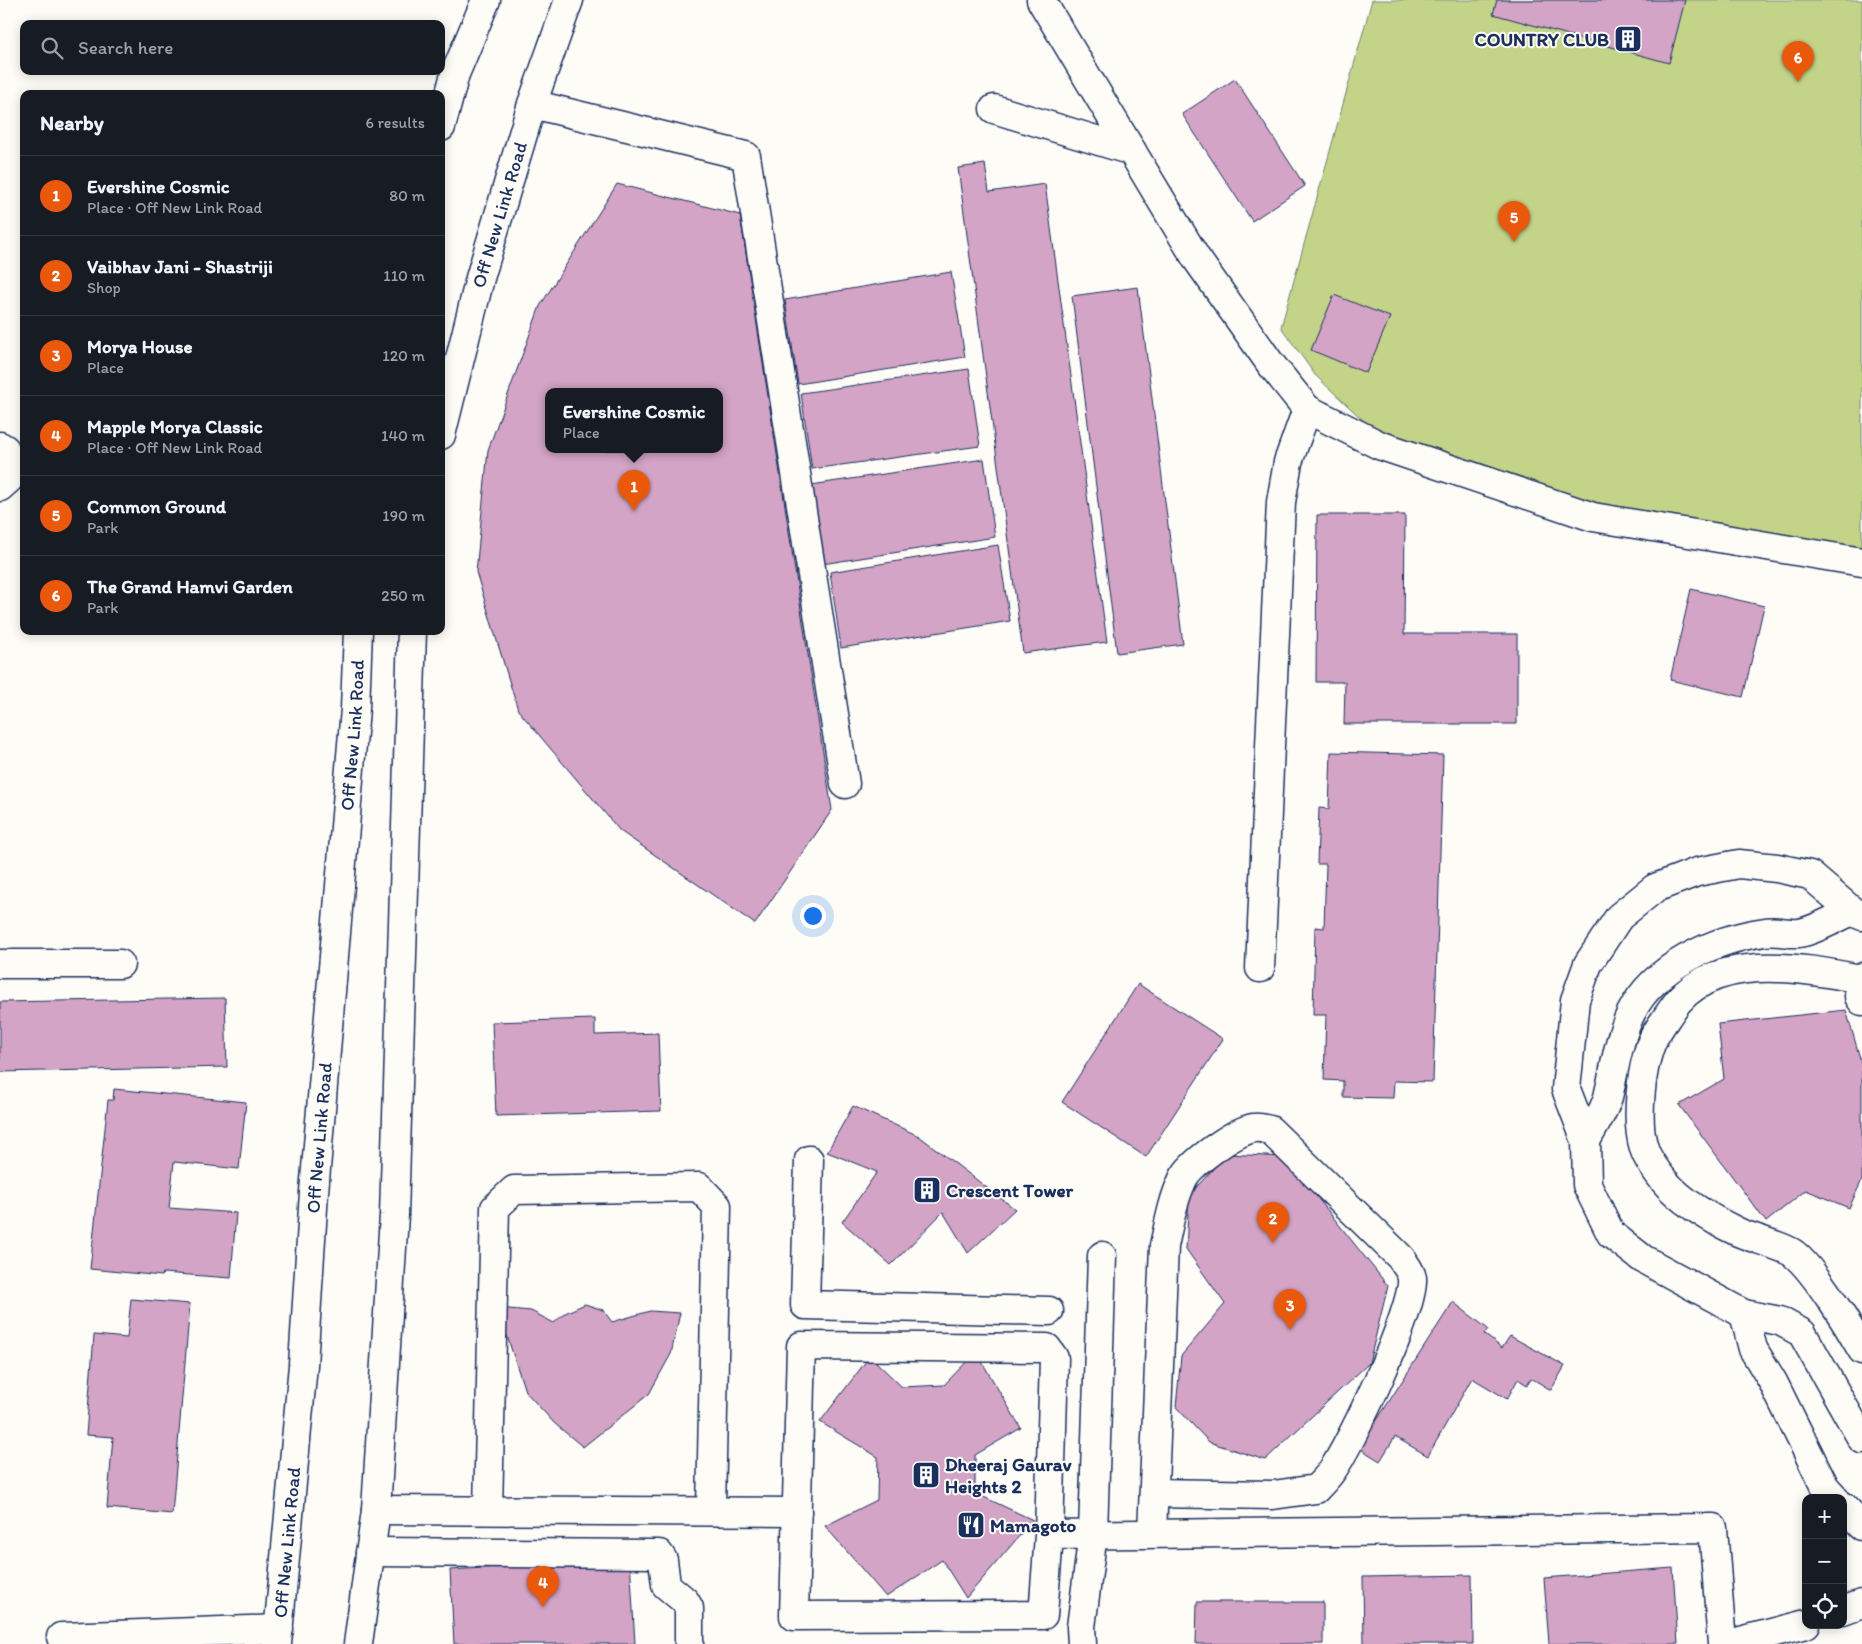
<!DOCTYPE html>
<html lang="en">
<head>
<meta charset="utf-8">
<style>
	:root { --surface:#171b24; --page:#20242c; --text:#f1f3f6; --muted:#9ea1a6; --line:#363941; --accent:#ea580c }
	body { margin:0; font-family:Itim,sans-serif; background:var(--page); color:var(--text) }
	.controls { position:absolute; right:15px; bottom:15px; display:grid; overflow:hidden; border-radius:10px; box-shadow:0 2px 12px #0003 }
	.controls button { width:45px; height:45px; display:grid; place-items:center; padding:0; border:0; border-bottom:1px solid var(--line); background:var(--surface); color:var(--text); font:25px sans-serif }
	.you { position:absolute; left:812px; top:915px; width:18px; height:18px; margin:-12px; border:4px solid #fff; border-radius:50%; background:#1a73e8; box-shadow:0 0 0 8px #1a73e833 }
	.badge { display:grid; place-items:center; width:32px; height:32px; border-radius:50%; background:var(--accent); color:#fff; font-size:16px; font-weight:700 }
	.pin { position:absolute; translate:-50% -41px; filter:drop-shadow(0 1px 2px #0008) }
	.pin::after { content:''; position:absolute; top:26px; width:18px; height:15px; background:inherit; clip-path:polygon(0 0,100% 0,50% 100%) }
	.popup { position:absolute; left:545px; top:388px; width:178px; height:65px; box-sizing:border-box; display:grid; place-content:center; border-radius:10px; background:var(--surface); filter:drop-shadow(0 1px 4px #0005); font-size:16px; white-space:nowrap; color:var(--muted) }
	.popup b { font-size:19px; color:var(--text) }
	.popup::after { content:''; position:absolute; left:50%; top:100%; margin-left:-10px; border:10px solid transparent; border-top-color:var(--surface) }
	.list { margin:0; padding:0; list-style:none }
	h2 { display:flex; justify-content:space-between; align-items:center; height:65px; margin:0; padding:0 20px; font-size:21px }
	h2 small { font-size:16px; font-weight:400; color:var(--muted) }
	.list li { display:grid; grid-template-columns:32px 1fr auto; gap:15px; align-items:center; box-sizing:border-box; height:80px; padding:0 20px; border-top:1px solid var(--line) }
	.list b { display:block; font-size:19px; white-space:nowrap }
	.list p { margin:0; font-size:16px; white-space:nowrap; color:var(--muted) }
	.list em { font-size:16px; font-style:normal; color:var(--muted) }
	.icon { flex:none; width:28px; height:28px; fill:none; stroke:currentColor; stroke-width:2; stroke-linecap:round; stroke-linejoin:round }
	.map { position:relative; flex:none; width:1862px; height:1644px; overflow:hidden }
	.search { position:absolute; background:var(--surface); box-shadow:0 2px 12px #0003; left:20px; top:20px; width:425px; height:55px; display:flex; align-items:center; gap:12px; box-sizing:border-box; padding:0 18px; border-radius:10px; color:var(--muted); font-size:19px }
	.panel { position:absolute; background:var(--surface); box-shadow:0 2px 12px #0003; left:20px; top:90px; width:425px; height:545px; border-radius:10px }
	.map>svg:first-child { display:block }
	.green { fill:#c3d489; stroke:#6f8274 }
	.building { fill:#d3a4c5; stroke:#1b2f5e; fill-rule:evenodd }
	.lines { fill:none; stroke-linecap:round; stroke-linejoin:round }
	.minor-casing { stroke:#1b2f5e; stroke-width:31 }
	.minor { stroke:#fdfcf7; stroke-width:28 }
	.labels { text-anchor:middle; stroke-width:4; stroke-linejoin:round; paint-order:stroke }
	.poi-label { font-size:19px; font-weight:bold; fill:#1b2f5e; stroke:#fdfcf7; text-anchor:start }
	.street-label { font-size:19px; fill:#1b2f5e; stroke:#fdfcf7 }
</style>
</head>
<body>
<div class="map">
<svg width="1862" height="1644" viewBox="0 0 1862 1644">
	<rect width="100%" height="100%" fill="#fdfcf7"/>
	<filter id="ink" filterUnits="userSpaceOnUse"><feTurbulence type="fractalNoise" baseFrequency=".02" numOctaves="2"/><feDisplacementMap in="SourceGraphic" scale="10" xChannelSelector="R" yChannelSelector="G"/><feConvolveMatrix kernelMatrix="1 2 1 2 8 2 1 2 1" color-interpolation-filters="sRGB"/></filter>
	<g filter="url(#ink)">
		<path class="green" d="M 1372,0 L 1862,0 L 1862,553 L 1598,508 L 1381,437 L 1315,375 L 1281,327 Z"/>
		<g class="building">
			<path d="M 1497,0 L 1685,0 L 1669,63 L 1493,14 Z"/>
			<path d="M 1235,79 L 1305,186 L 1252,221 L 1182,114 Z"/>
			<path d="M 985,164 L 989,192 L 1045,184 L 1107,642 L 1023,653 L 958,168 Z"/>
			<path d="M 617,184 L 740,215 L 832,810 L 755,924 L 620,831 L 518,710 L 476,572 L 488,450 L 540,306 ZM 549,392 L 719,392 L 719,450 L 549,450 Z"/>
			<path d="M 951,272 L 965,357 L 798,384 L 785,300 Z"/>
			<path d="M 1138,287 L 1183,644 L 1117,653 L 1072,296 Z"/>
			<path d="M 1334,295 L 1390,317 L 1366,373 L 1311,350 Z"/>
			<path d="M 969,369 L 980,446 L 812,469 L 801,393 Z"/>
			<path d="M 984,459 L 995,537 L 822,564 L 811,485 Z"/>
			<path d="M 1317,515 L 1405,515 L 1404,634 L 1517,634 L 1517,724 L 1344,724 L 1345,682 L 1316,682 Z"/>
			<path d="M 998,545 L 1010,621 L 841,648 L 830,572 Z"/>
			<path d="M 1691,589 L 1764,606 L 1743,697 L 1670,680 Z"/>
			<path d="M 1331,752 L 1443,755 L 1433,1082 L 1394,1081 L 1393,1098 L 1343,1097 L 1343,1081 L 1324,1080 L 1326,1015 L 1313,1015 L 1315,927 L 1324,928 L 1326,864 L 1317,864 L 1319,808 L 1329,809 Z"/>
			<path d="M 1138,984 L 1223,1039 L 1146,1157 L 1062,1102 Z"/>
			<path d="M 225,998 L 227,1067 L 0,1072 L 0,1002 Z"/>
			<path d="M 1846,1010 L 1862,1065 L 1862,1180 L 1849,1208 L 1806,1190 L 1766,1222 L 1679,1105 L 1724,1079 L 1718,1024 Z"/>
			<path d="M 595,1019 L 595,1035 L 658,1033 L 661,1111 L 496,1116 L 492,1022 Z"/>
			<path d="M 114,1089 L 246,1102 L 239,1169 L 174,1162 L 169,1208 L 236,1213 L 231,1278 L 163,1273 L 162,1276 L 90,1269 L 108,1100 L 113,1100 Z"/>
			<path d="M 853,1106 L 919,1136 L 1015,1209 L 968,1253 L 943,1212 L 891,1265 L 842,1222 L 877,1172 L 827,1152 Z"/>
			<path d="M 1227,1154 L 1285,1157 L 1388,1286 L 1369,1363 L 1265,1460 L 1209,1442 L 1176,1407 L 1181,1356 L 1225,1304 L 1186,1249 L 1189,1195 Z"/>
			<path d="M 131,1299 L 190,1304 L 172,1514 L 107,1508 L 113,1437 L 86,1435 L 94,1335 L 127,1338 Z"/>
			<path d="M 1453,1302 L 1488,1329 L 1484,1334 L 1502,1348 L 1510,1336 L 1565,1366 L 1551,1390 L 1531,1378 L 1527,1385 L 1518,1379 L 1507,1399 L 1472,1378 L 1428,1456 L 1395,1437 L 1380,1461 L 1359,1448 Z"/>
			<path d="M 585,1304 L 603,1310 L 612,1322 L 650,1311 L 680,1313 L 671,1354 L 649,1394 L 583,1447 L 554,1423 L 525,1391 L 498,1308 L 531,1311 L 554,1323 L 565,1313 Z"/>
			<path d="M 976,1352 L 1021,1428 L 975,1455 L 975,1493 L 1033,1520 L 966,1598 L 942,1560 L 886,1597 L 825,1526 L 877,1500 L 878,1457 L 820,1422 L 870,1356 L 902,1387 L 944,1385 Z"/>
			<path d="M 630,1559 L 635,1644 L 454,1644 L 450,1570 Z"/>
			<path d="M 1673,1568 L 1678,1644 L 1549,1644 L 1544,1578 Z"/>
			<path d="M 1472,1575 L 1473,1644 L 1364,1644 L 1363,1577 Z"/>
			<path d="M 1197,1602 L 1323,1602 L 1323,1644 L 1196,1644 Z"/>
		</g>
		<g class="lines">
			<defs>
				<g id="minor">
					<path d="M 1041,0 L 1196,258 L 1270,363 L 1307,409 L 1379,445 L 1593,517 L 1862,562"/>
					<path d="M 532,104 L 746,156 L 845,784"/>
					<path d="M 994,109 L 1132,151"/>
					<path d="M 441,127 L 455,74 L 486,0"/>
					<path id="s1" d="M 441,435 L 480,278 L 532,104 L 569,0"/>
					<path d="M 0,446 L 5,449 L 9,479 L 0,487"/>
					<path d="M 1862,916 L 1852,911 L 1810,875 L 1777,868 L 1739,864 L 1697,872 L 1655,888 L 1619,917 L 1588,964 L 1575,1000 L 1566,1089 L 1586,1141 L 1587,1185 L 1611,1234 L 1643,1259 L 1744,1314 L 1780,1321 L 1802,1333 L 1862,1439"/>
					<path d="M 0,964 L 120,964"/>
					<path d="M 1260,968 L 1281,502 L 1288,462 L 1307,409"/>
					<path d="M 1862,977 L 1860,979 L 1859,997 L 1862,1001"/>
					<path d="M 1860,979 C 1801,967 1709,951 1671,1011 C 1665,1020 1659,1028 1654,1037 C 1641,1064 1635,1120 1644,1148 C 1647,1159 1659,1175 1666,1183 C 1684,1204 1713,1220 1738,1232 C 1751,1238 1786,1247 1794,1254 C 1815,1271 1848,1325 1862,1350"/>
					<path d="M 1586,1141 C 1593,1127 1604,1112 1608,1097 C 1615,1068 1618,1040 1631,1013 C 1654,966 1715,939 1765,932 C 1777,930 1788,934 1799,933 C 1814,931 1838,917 1852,911"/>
					<path d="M 809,1160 L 805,1305 L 1049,1311"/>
					<path d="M 1744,1314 L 1753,1349 L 1773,1382 L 1825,1487 L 1835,1498"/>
					<path d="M 1843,1506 L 1862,1526"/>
					<path d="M 376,1510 L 797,1512"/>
					<path d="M 488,1510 L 495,1208 L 514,1190 L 699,1187 L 717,1206 L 711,1510"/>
					<path d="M 1152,1533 L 1164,1246 C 1169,1223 1173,1200 1183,1179 C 1190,1163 1237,1130 1254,1128 C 1259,1127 1265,1129 1270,1130 L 1401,1258 C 1404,1263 1411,1271 1412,1278 C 1415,1308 1351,1445 1331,1472 C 1327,1478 1321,1483 1316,1489 L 1273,1495 L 1154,1493"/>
					<path d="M 1049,1535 L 1054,1358 L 1047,1348 L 801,1346 L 794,1616 L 1043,1615 L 1049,1535 L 1713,1528 L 1722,1644"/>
					<path d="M 370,1552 L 659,1554 L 663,1560 L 666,1585 L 685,1601 L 689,1608 L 689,1644"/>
					<path d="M 1843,1611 L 1862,1604"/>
					<path d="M 61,1637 L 279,1629"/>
					<path id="s2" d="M 277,1644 L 303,1365 L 314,1192 L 355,709 L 358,631"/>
					<path d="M 358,1644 L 376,1510 L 394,1215 L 412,631"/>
					<path d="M 1082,1644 L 1081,1627 L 1093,1533 L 1102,1256"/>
					<path d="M 1729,1644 L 1806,1624"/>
				</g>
			</defs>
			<use href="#minor" class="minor-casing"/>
			<use href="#minor" class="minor"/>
		</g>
	</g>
	<defs>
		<symbol id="building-square" viewBox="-11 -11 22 22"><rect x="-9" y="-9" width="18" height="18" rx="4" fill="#1b2f5e" stroke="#fdfcf7"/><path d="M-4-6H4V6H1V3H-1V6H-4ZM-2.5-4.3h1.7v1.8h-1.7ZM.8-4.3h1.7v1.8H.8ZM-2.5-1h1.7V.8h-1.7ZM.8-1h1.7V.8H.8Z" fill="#fff"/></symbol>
		<symbol id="restaurant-square" viewBox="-11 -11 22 22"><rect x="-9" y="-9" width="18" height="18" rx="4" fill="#1b2f5e" stroke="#fdfcf7"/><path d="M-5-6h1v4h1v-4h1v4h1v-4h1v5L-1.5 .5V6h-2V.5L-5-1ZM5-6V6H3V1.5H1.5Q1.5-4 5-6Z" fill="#fff"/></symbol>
	</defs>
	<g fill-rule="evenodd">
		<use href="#building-square" x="1612" y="23" width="32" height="32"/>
		<use href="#building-square" x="911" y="1174" width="32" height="32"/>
		<use href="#building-square" x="910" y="1459" width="32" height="32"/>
		<use href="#restaurant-square" x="955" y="1509" width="32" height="32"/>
	</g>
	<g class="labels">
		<g class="poi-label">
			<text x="1609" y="46" text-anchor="end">COUNTRY CLUB</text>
			<text x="946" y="1197">Crescent Tower</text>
			<text x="945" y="1471">Dheeraj Gaurav<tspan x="945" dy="22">Heights 2</tspan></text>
			<text x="990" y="1532">Mamagoto</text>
		</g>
		<g class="street-label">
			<text dy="7" stroke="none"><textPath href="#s1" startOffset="228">Off New Link Road</textPath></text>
			<text dy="7" stroke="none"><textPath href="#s2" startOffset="912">Off New Link Road</textPath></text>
			<text dy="7" stroke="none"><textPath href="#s2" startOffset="508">Off New Link Road</textPath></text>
			<text dy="7" stroke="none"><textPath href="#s2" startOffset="102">Off New Link Road</textPath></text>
		</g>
	</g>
</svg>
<div class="controls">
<button>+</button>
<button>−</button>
<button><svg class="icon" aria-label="locate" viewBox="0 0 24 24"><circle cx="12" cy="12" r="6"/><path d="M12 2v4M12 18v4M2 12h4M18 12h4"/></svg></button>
</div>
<div class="you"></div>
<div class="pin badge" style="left:634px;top:511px">1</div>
<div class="popup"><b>Evershine Cosmic</b>Place</div>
<div class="pin badge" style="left:1273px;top:1243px">2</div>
<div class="pin badge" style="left:1290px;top:1330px">3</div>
<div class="pin badge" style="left:543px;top:1607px">4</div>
<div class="pin badge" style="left:1514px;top:242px">5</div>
<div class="pin badge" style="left:1798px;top:82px">6</div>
<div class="search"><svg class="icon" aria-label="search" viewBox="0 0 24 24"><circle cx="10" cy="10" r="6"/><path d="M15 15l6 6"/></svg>Search here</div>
<section class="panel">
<h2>Nearby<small>6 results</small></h2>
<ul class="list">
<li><span class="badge">1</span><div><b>Evershine Cosmic</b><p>Place · Off New Link Road</p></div><em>80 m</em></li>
<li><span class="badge">2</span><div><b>Vaibhav Jani - Shastriji</b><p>Shop</p></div><em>110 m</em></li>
<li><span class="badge">3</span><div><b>Morya House</b><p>Place</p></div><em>120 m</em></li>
<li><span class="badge">4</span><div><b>Mapple Morya Classic</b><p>Place · Off New Link Road</p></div><em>140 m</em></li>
<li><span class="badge">5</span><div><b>Common Ground</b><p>Park</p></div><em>190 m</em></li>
<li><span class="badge">6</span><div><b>The Grand Hamvi Garden</b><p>Park</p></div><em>250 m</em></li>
</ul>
</section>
</div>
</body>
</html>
